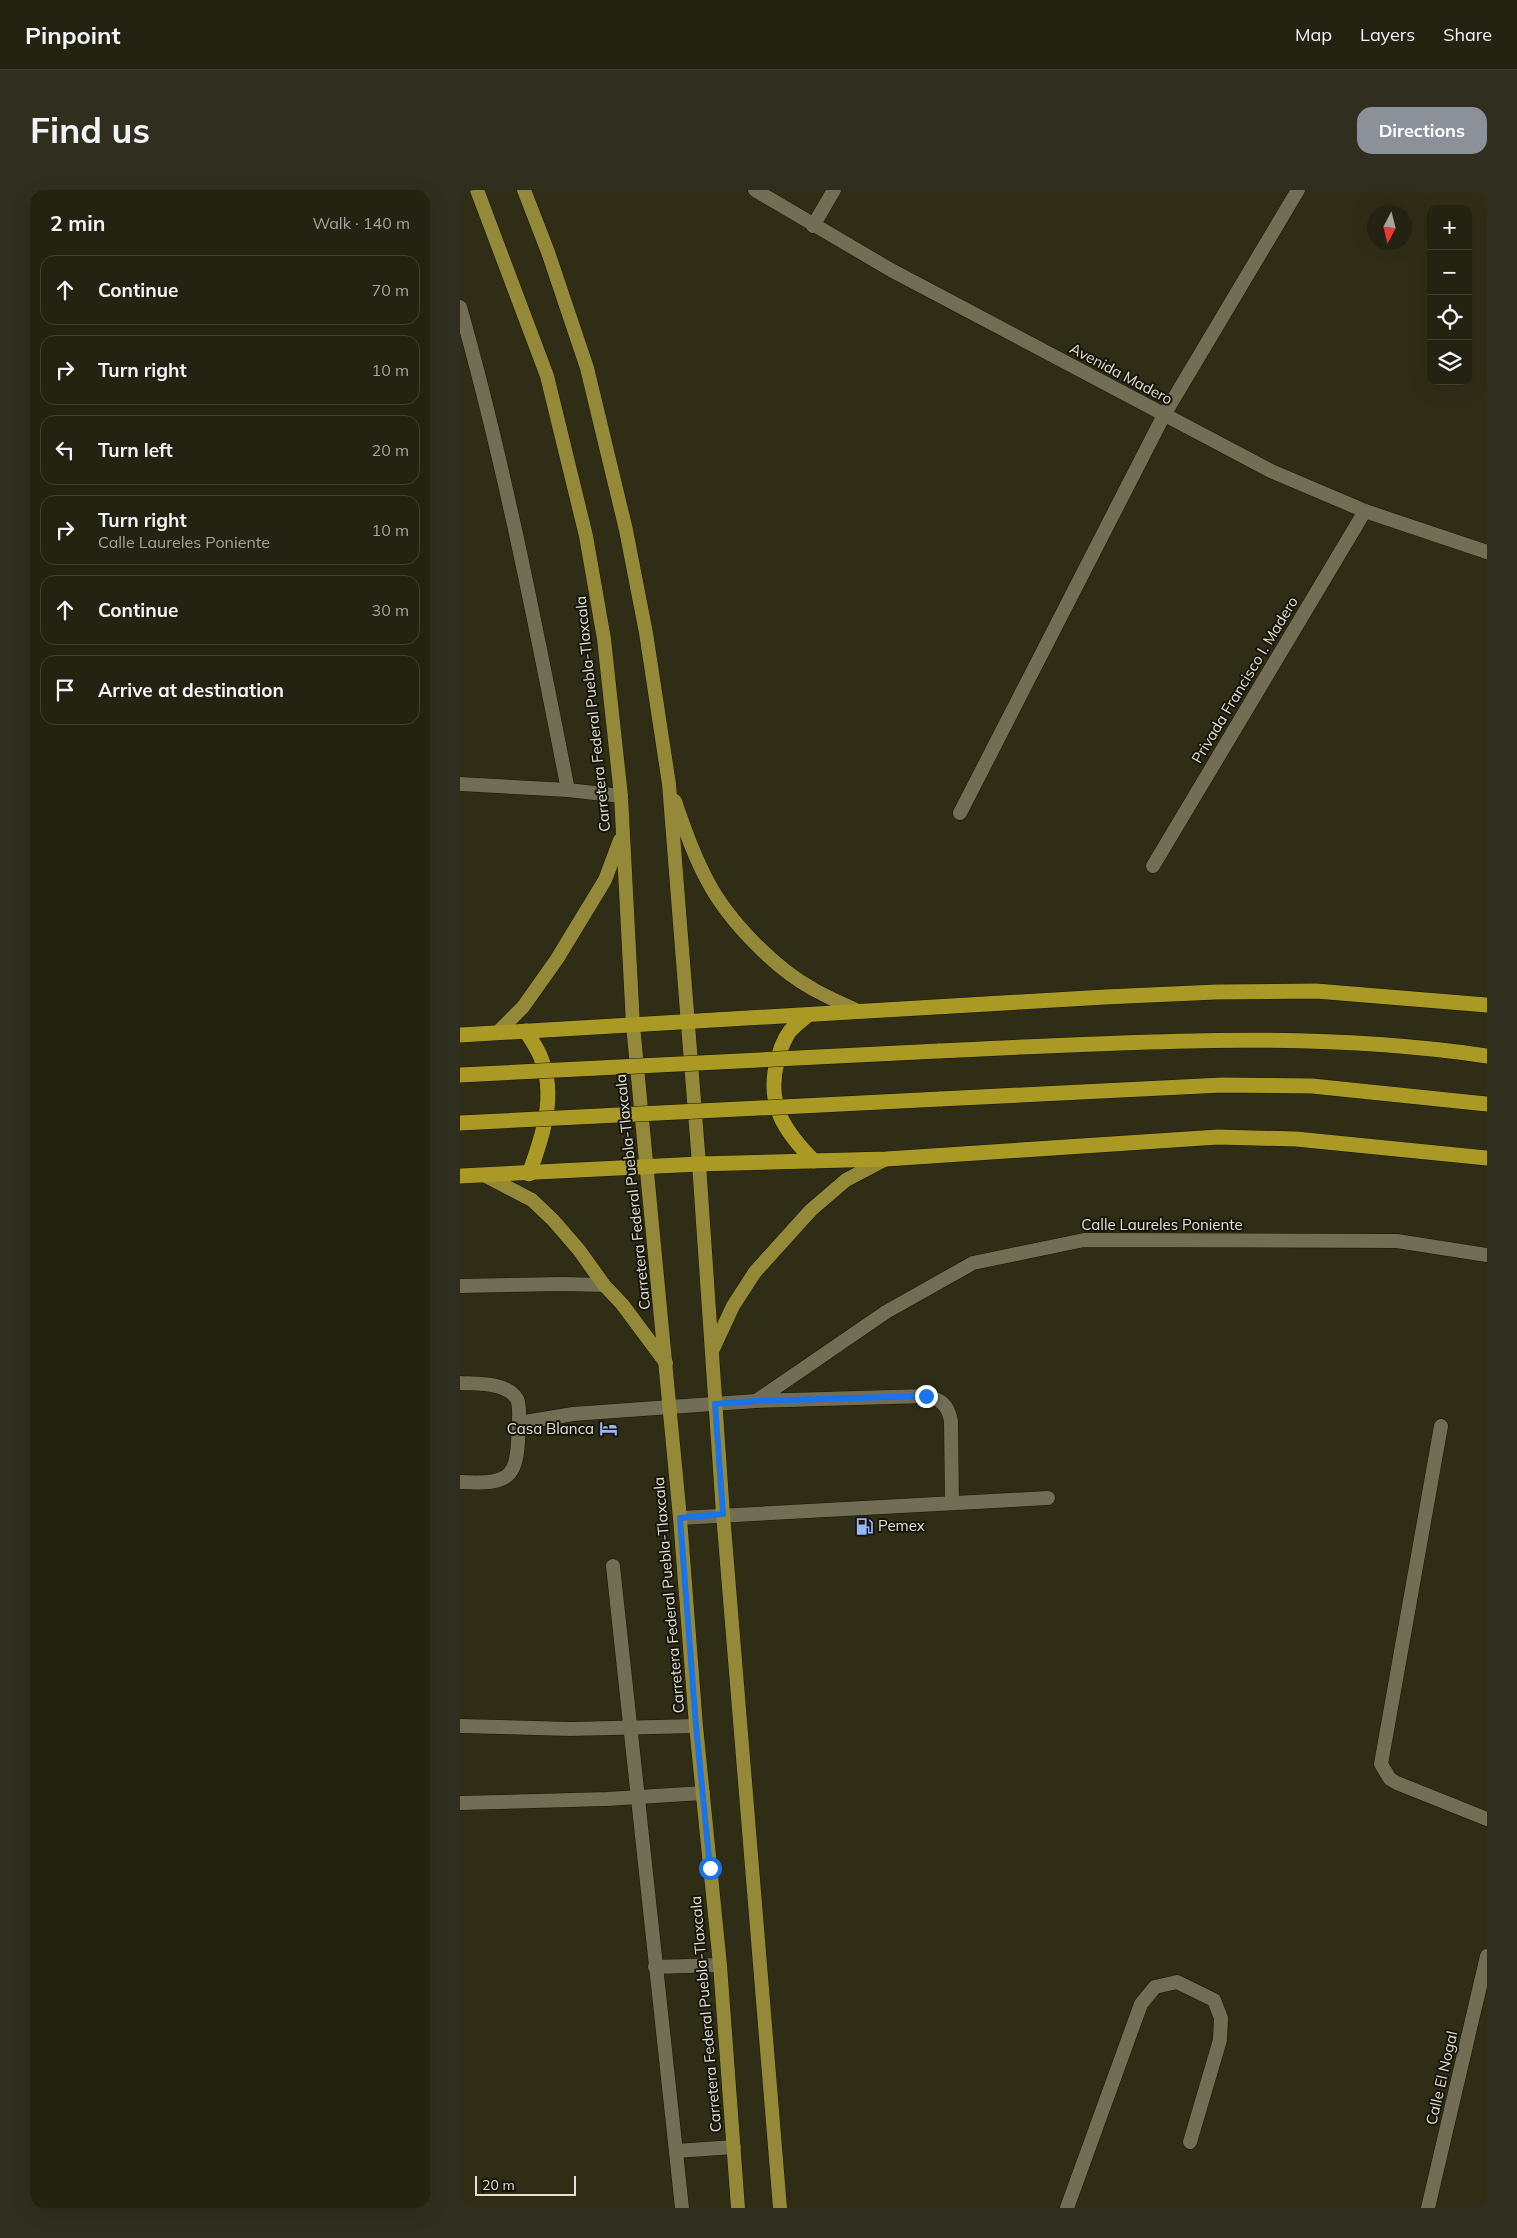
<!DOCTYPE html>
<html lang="en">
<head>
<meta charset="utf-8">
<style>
	:root { --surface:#242211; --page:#302f1f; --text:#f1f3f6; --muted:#a3a49f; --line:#413f31; --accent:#8c9099 }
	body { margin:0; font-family:Mulish,sans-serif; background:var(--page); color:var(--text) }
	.controls { position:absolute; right:15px; top:15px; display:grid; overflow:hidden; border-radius:10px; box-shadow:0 5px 20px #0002 }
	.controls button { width:45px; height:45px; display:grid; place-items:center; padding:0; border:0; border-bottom:1px solid var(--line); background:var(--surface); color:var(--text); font:25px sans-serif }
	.compass { position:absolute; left:907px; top:15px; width:45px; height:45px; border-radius:50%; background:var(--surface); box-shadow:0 5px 20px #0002; rotate:187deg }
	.scale { position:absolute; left:15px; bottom:12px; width:101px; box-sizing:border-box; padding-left:5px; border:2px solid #e2e1d3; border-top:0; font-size:14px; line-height:18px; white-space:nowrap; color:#e2e1d3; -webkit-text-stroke:4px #17150b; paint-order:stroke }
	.stop { position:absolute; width:15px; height:15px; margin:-11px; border:4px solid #1a73e8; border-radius:50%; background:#fff }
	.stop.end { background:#1a73e8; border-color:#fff; box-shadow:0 1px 5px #0008 }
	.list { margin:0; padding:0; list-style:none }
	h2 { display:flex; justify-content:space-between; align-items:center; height:65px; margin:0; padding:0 20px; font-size:21px }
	h2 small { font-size:16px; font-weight:400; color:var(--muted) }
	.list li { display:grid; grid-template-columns:32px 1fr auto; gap:15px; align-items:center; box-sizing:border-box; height:70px; margin:0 10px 10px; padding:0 10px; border:1px solid var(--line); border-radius:15px }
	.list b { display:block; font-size:19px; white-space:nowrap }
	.list p { margin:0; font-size:16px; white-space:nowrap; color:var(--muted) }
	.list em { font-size:16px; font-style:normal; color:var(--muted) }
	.icon { flex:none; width:28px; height:28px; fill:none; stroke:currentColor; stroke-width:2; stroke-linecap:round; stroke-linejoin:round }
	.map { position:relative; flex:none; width:1027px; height:2018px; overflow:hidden; border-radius:15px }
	header { display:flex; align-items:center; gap:30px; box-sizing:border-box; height:70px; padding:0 25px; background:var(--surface); border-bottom:1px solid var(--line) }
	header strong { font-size:24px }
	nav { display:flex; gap:28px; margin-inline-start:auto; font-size:18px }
	.intro { display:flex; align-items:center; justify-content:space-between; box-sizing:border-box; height:120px; padding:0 30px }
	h1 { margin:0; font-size:35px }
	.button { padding:12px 22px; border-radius:15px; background:var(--accent); color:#fff; font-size:18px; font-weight:700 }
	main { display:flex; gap:30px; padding:0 30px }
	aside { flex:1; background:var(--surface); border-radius:15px; box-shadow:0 5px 20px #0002 }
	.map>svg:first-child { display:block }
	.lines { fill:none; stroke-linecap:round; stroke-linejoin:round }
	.service-casing { stroke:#181502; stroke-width:15 }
	.minor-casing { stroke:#181502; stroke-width:15 }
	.primary-casing { stroke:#181502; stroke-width:15 }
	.motorway-casing { stroke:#181502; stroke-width:16 }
	.service { stroke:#726e56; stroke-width:14 }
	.minor { stroke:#726e56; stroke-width:14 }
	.primary { stroke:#948839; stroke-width:14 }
	.motorway { stroke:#aa9a25; stroke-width:15 }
	.motorway-bridge-casing { stroke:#181502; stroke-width:16; stroke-linecap:butt }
	.motorway-bridge { stroke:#aa9a25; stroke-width:15 }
	.route { stroke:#1a73e8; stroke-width:6 }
	.labels { text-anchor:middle; stroke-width:4; stroke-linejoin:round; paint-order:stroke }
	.street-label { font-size:15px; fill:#e2e1d3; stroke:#17150b }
	.poi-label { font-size:15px; fill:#e2e1d3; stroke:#17150b; text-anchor:end }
</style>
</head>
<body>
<header>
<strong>Pinpoint</strong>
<nav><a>Map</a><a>Layers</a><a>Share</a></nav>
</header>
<div class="intro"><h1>Find us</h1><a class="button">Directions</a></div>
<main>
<aside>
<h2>2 min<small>Walk · 140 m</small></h2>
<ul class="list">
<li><svg class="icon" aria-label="ahead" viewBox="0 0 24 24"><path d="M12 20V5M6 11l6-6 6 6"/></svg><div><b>Continue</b></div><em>70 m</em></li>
<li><svg class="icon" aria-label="right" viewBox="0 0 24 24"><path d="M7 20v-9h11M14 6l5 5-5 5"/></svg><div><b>Turn right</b></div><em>10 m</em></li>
<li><svg class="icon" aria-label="left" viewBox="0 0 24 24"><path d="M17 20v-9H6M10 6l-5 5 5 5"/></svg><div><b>Turn left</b></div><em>20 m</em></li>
<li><svg class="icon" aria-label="right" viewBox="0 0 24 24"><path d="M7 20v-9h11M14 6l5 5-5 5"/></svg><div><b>Turn right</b><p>Calle Laureles Poniente</p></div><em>10 m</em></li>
<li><svg class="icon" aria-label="ahead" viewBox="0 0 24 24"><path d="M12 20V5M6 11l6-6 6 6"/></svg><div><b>Continue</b></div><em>30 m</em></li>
<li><svg class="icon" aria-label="arrive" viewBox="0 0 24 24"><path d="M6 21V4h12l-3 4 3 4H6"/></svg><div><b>Arrive at destination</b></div></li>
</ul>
</aside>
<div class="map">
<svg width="1027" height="2018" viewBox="0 0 1027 2018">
	<rect width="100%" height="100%" fill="#302d17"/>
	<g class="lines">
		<defs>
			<g id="service">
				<path d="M 704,225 L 838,0"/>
				<path d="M 0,594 L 108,600"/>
				<path d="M 0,1193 C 17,1194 47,1192 57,1209 C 60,1215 59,1226 59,1233"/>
				<path d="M 296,1211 L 466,1206 C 481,1209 488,1215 491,1231 L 492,1313"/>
				<path d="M 0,1292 C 55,1295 57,1286 59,1233 L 113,1224 L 210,1217"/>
				<path d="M 220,1328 L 588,1308"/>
				<path d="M 607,2018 L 681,1814 L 695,1797 L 717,1792 L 754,1810 L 761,1828 L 760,1850 L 730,1952"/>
			</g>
			<g id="minor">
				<path d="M 295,0 L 431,80 L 811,281 L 905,321 L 1027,362"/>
				<path d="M 353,36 L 374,0"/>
				<path d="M 0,117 C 45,276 76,438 108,600 L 161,606"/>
				<path d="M 500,623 L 704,225"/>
				<path d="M 693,676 L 905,321"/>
				<path d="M 0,1096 L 102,1094 L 144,1095"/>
				<path d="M 210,1217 L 296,1211 L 426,1122 L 513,1073 L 624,1050 L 937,1051 L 1027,1065"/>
				<path d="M 981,1236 L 921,1574 L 930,1589 L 937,1593 L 1027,1629"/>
				<path d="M 153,1376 L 222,2018"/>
				<path d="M 0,1536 L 110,1539 L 236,1536"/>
				<path d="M 0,1613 L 147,1609 L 243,1603"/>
				<path d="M 195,1777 L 260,1775"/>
				<path d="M 216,1961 L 274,1957"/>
				<path d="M 968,2018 L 1027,1766"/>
			</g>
			<g id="primary">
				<path d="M 17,0 L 87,186 L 126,346 L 144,449 L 161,606 L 173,835 L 220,1328 L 236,1536 L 260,1775 L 278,2018"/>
				<path d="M 64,0 L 88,62 L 127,178 L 166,340 L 186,443 L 209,594 L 239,974 L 263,1324 L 320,2018"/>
				<path d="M 215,611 C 224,638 233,664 247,690 C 267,729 314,778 353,799 C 367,807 383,814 398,821"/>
				<path d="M 37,843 L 63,817 L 97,769 L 145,690 L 160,650"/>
				<path d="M 24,985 L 72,1010 L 93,1030 L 119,1060 L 144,1095 L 162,1114 L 206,1173"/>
				<path d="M 253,1159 L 273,1116 L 295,1082 L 351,1020 L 386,990 L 426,969"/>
			</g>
			<g id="motorway">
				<path d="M 348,825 C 342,830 335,835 330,841 C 323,850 320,861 317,872 C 306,915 325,942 354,971"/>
				<path d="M 66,841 C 71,850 78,859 81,868 C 97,906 82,948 69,984"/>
				<path d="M 0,845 L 645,807 L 756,802 L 856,801 L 1027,815"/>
				<path d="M 478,861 C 661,853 845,839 1027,866"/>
				<path d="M 480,909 L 762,895 L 852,896 L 1027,914"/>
				<path d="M 0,986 L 239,974 L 426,969 L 758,947 L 836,949 L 1027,968"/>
			</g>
		</defs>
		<use href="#service" class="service-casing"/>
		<use href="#minor" class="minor-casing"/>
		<use href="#primary" class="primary-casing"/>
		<use href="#motorway" class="motorway-casing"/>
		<use href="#service" class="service"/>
		<use href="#minor" class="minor"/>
		<use href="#primary" class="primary"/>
		<use href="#motorway" class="motorway"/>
		<defs>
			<g id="motorway-bridge">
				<path d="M 0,885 L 478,861"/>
				<path d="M 0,933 L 480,909"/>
			</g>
		</defs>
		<use href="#motorway-bridge" class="motorway-bridge-casing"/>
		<use href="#motorway-bridge" class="motorway-bridge"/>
	</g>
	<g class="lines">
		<path class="route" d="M 250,1678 L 236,1536 L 220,1328 L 263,1324 L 255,1214 L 296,1211 L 466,1206"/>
	</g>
	<defs>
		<symbol id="hotel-bare" viewBox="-9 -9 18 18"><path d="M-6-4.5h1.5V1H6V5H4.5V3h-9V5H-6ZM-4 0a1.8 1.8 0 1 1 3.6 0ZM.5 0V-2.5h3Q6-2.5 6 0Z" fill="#96b6fd" stroke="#17150b" stroke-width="2.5" paint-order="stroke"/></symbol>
		<symbol id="fuel-bare" viewBox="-9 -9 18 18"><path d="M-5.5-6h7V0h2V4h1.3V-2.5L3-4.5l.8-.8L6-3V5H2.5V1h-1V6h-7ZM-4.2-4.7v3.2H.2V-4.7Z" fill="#96b6fd" stroke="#17150b" stroke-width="2.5" paint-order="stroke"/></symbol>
	</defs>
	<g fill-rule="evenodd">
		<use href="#hotel-bare" x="136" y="1226" width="25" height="25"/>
		<use href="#fuel-bare" x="392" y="1324" width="25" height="25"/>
	</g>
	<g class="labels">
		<g class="street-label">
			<text transform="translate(661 184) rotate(28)" y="5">Avenida Madero</text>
			<text transform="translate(785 490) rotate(-59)" y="5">Privada Francisco I. Madero</text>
			<text transform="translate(133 524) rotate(-96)" y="5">Carretera Federal Puebla-Tlaxcala</text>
			<text transform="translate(173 1002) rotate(-96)" y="5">Carretera Federal Puebla-Tlaxcala</text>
			<text x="702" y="1040">Calle Laureles Poniente</text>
			<text transform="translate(209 1405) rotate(-95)" y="5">Carretera Federal Puebla-Tlaxcala</text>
			<text transform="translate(246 1824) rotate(-95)" y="5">Carretera Federal Puebla-Tlaxcala</text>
			<text transform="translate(982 1888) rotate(-77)" y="5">Calle El Nogal</text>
		</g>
		<g class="poi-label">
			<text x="134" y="1244">Casa Blanca</text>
			<text x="418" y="1341" text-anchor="start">Pemex</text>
		</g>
	</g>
</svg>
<div class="controls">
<button>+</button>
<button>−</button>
<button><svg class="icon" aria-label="locate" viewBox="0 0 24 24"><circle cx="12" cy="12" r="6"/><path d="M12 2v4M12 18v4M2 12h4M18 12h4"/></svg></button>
<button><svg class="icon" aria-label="layers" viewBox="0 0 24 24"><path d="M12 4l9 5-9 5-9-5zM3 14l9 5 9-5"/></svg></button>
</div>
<svg class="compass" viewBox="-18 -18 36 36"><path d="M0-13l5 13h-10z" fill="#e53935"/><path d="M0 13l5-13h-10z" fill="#a3a49f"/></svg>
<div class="scale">20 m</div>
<div class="stop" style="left:250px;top:1678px"></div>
<div class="stop end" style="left:466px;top:1206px"></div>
</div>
</main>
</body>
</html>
